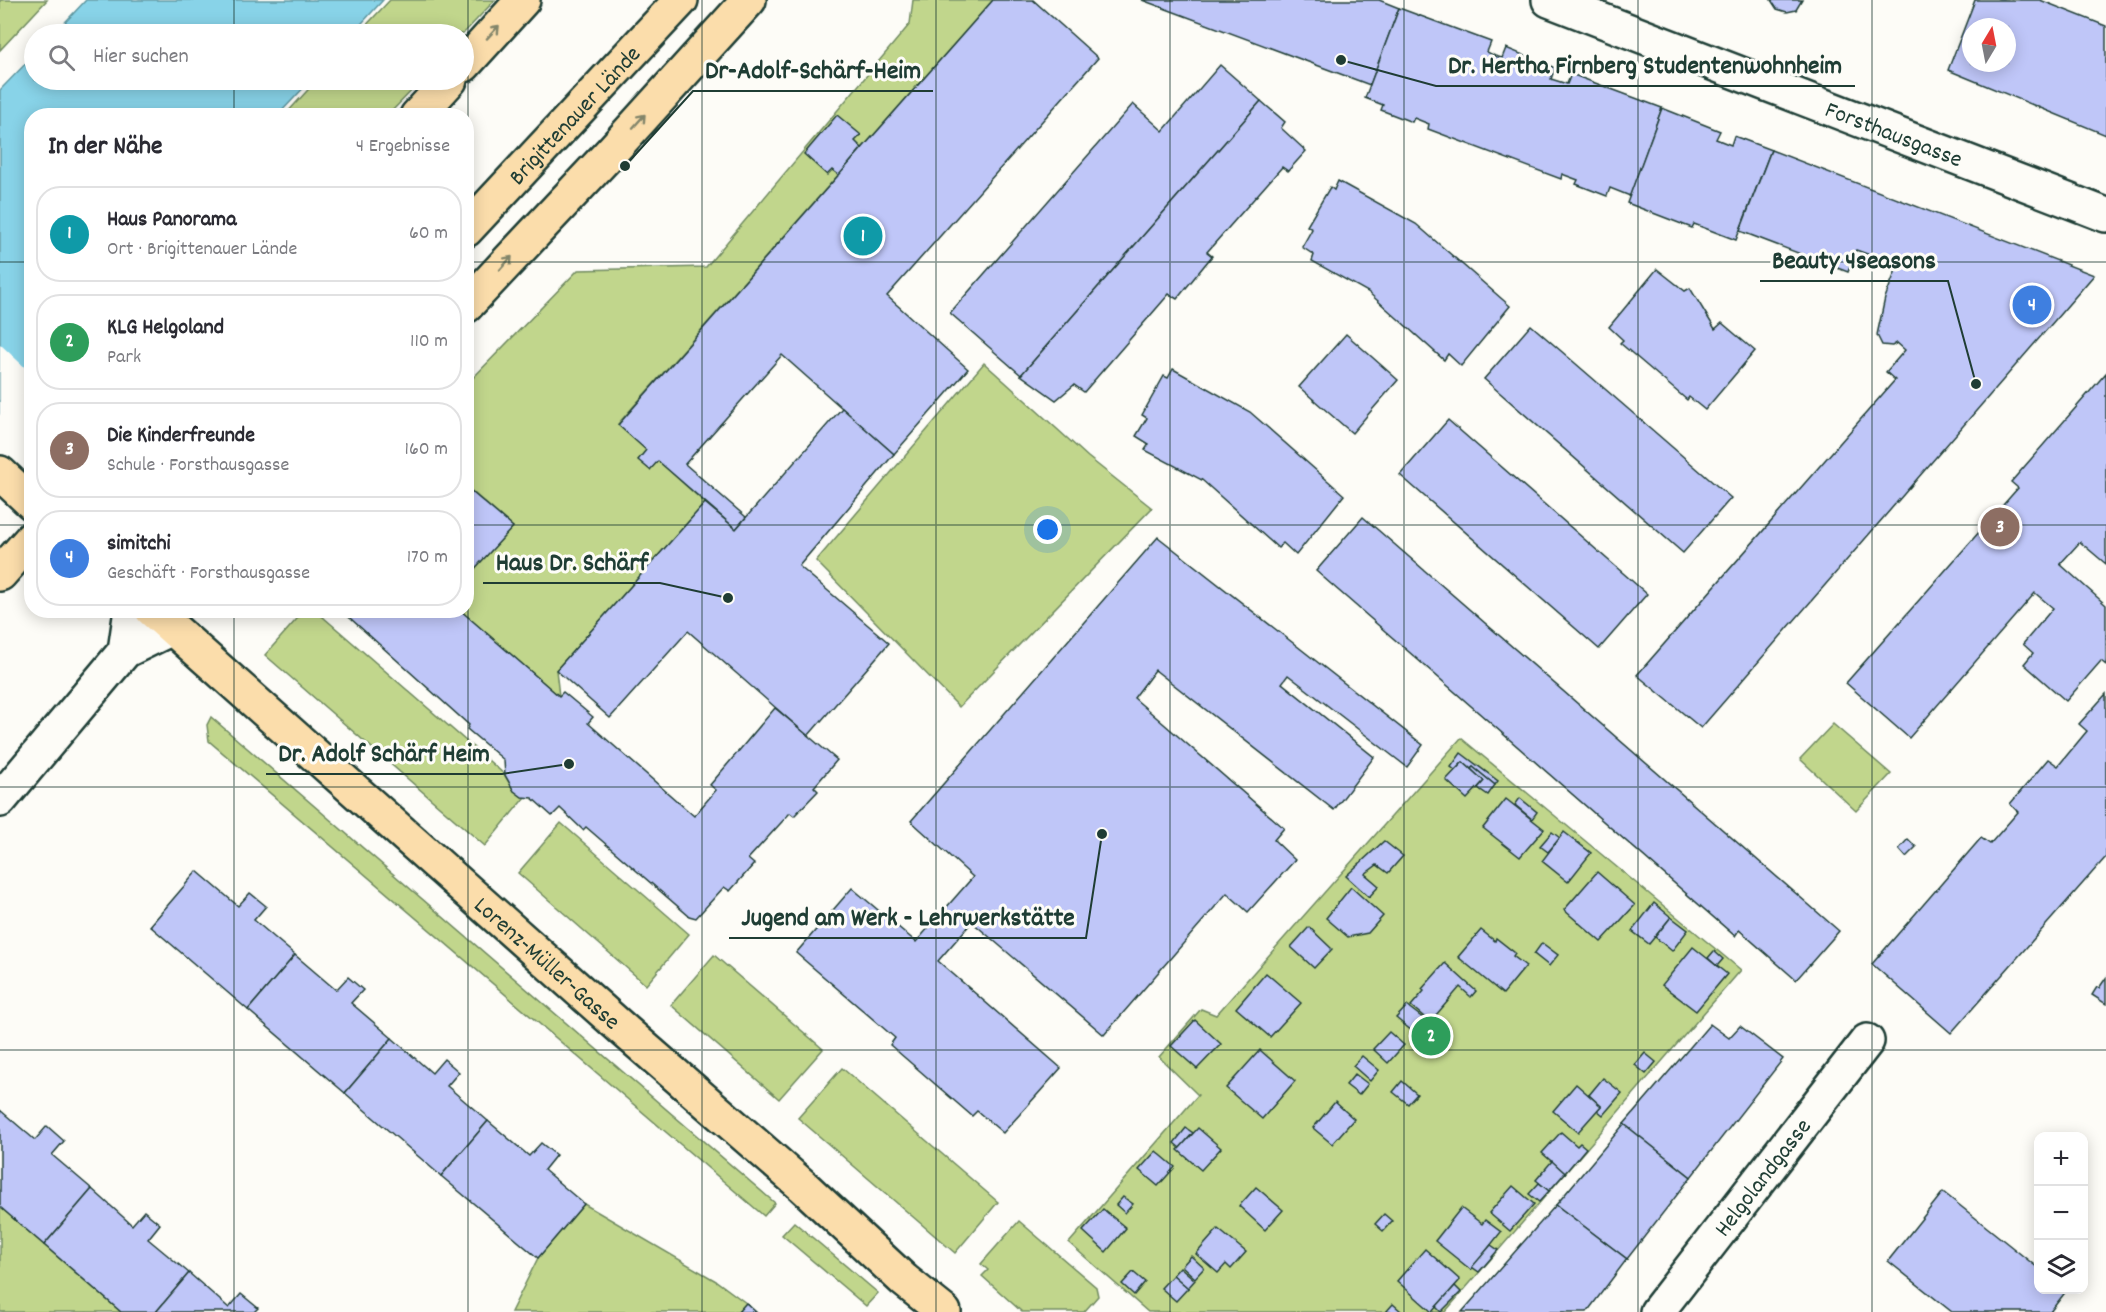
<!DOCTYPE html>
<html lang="de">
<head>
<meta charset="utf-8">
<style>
	:root { --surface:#fff; --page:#f7f7f7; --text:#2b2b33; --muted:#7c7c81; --line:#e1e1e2; --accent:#d1495b }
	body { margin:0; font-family:Dekko,sans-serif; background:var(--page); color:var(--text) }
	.controls { position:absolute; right:18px; bottom:18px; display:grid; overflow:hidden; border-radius:12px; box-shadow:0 3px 15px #0003 }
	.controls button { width:54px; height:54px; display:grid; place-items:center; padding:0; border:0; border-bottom:2px solid var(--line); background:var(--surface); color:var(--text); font:30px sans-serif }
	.compass { position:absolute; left:1962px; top:18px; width:54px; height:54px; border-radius:50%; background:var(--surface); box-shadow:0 3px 15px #0003; rotate:10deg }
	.you { position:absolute; left:1048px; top:530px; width:21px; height:21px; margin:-15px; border:4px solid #fff; border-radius:50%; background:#1a73e8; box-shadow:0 0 0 9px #1a73e833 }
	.badge { display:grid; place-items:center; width:39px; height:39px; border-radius:50%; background:var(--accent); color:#fff; font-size:20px; font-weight:700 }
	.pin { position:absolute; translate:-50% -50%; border:3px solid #fff; box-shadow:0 2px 6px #0006 }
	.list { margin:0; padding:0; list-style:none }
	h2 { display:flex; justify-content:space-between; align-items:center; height:78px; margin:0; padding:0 24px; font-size:26px }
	h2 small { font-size:20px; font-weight:400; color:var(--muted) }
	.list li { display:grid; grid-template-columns:39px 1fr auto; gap:18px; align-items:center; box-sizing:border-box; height:96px; margin:0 12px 12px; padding:0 12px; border:2px solid var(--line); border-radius:24px }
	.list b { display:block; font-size:22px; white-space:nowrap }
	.list p { margin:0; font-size:20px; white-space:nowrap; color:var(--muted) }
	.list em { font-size:20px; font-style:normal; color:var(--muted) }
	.icon { flex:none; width:33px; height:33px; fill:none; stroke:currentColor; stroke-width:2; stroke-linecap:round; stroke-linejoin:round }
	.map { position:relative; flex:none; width:2106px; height:1312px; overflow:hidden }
	.search { position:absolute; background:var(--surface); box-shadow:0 3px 15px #0003; left:24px; top:24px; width:450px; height:66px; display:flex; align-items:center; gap:15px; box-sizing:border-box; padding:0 21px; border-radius:33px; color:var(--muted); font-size:22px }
	.panel { position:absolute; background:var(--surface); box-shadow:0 3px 15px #0003; left:24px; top:108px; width:450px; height:510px; border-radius:24px }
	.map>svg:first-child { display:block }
	.green { fill:#c1d68c; stroke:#708a60; stroke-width:1.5 }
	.water { fill:#88d3e8; stroke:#5e97a0; stroke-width:1.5 }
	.pier { fill:#fdfcf7 }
	.building { fill:#bfc6f8; stroke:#1f3d34; stroke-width:1.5; fill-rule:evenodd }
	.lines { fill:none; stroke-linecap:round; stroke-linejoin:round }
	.minor-casing { stroke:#1f3d34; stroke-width:38 }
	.major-casing { stroke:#1f3d34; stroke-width:38 }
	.highway-casing { stroke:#1f3d34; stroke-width:38 }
	.minor { stroke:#fdfcf7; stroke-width:33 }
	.major { stroke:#fbddab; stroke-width:33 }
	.highway { stroke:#fbddab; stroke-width:33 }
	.oneway { stroke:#82856a }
	.grid { fill:none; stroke:#1f3d34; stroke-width:1.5; stroke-opacity:0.55 }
	.labels { text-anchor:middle; stroke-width:6; stroke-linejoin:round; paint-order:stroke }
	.street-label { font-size:24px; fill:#1f3d34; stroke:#fdfcf7 }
	.leader { fill:none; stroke:#1f3d34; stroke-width:2 }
	.callout-dot { fill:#1f3d34; stroke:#fdfcf7; stroke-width:2 }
	.callout-label { font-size:26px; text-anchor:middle; font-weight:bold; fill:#1f3d34; stroke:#fdfcf7; stroke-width:6; stroke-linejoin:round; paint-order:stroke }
</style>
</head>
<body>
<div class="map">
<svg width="2106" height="1312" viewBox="0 0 2106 1312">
	<rect width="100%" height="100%" fill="#fdfcf7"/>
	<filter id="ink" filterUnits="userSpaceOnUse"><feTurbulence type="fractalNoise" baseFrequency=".0167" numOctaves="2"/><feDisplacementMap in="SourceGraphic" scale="12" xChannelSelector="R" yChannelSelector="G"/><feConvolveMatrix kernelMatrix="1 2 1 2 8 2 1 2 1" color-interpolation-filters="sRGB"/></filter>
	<g filter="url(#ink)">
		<g class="green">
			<path d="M 0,0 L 47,0 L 0,50 Z"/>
			<path d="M 390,0 L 495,0 L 463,34 L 358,34 Z"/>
			<path d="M 913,0 L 993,0 L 618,424 L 705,503 L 556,670 L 559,696 L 460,611 L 466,610 L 467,572 L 513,527 L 467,487 L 467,384 L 578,270 L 706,267 L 910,24 Z"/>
			<path d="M 317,80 L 422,80 L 388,115 L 285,115 Z"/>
			<path d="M 984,363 L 1088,457 L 1152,508 L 959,707 L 816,561 Z"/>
			<path d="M 304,611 L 316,611 L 504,774 L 514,791 L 525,797 L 485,846 L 265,655 Z"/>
			<path d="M 211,717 L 775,1203 L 764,1216 L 209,741 L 207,725 Z"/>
			<path d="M 1833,724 L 1891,774 L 1856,811 L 1800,759 Z"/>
			<path d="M 1461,738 L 1741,970 L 1445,1312 L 1148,1312 L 1069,1243 L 1198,1095 L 1159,1057 L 1201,1009 L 1216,1015 Z"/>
			<path d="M 561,823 L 689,934 L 646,985 L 518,873 Z"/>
			<path d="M 714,955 L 823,1049 L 779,1099 L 671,1005 Z"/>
			<path d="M 842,1068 L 998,1202 L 955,1253 L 798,1118 Z"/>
			<path d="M 584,1204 L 716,1281 L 746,1303 L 738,1312 L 511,1312 L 538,1258 Z"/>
			<path d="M 0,1207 L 121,1312 L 0,1312 Z"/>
			<path d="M 1019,1221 L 1096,1287 L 1098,1296 L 1084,1312 L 1022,1312 L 982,1276 L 988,1270 L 981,1264 Z"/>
			<path d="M 794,1222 L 878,1293 L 866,1306 L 782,1235 Z"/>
		</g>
		<g class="water">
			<path d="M 86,0 L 383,0 L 352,34 L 54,34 Z"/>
			<path d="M 34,55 L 34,80 L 311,80 L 278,115 L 32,116 L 31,379 L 0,413 L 0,90 Z"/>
		</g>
		<path class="pier" d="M 0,344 L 32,374 L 32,384 L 0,416 Z"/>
		<g class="building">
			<path d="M 993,0 L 1033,0 L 1098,58 L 887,296 L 968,369 L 894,454 L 782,355 L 685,464 L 746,517 L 736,529 L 658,461 L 650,470 L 638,460 L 646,450 L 618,425 Z"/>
			<path d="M 1142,0 L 1379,0 L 1399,8 L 1370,85 Z"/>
			<path d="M 1771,0 L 1802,0 L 1796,10 L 1787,12 L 1777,9 Z"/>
			<path d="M 1975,0 L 2040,0 L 2106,26 L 2106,135 L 1948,70 ZM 1971,27 L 2007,27 L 2007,63 L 1971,63 Z"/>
			<path d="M 1399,8 L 1491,42 L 1487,52 L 1495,56 L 1502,58 L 1506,48 L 1555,68 L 1551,79 L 1567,84 L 1571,74 L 1662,108 L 1630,196 L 1610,188 L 1607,196 L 1576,184 L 1578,180 L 1562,174 L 1561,179 L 1428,129 L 1429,124 L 1414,118 L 1412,122 L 1381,110 L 1383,105 L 1365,98 Z"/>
			<path d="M 1220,65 L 1261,101 L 1021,375 L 950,313 L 1133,104 L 1163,131 Z"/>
			<path d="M 1261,101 L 1285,122 L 1281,128 L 1306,151 L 1288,171 L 1282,167 L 1207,252 L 1212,256 L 1177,299 L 1169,294 L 1084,392 L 1074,385 L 1056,400 L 1021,375 Z"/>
			<path d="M 1662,108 L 1720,131 L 1716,139 L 1731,145 L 1734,136 L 1771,150 L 1736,240 L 1694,224 L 1692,228 L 1627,203 Z"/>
			<path d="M 837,115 L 861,135 L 855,141 L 862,148 L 839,175 L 832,170 L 827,175 L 804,154 Z"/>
			<path d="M 1771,150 L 2094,275 L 1701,728 L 1637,675 L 1895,380 L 1886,372 L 1905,350 L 1897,343 L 1892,346 L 1882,345 L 1877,335 L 1885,298 L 1898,265 L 1856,250 L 1848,272 L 1740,231 Z"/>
			<path d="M 1338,181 L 1416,224 L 1510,306 L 1461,366 L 1448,354 L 1444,360 L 1368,292 L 1312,261 L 1314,255 L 1302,247 L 1312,229 L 1307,226 L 1330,187 L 1334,190 Z"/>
			<path d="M 1657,269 L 1685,291 L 1690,288 L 1715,329 L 1722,323 L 1755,351 L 1705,410 L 1689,397 L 1687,400 L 1620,343 L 1623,340 L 1609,327 Z"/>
			<path d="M 1531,325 L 1731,498 L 1683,553 L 1484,379 Z"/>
			<path d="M 1346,334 L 1398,380 L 1352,433 L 1299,387 Z"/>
			<path d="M 1173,369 L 1250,412 L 1344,495 L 1296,555 L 1283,543 L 1278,548 L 1202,480 L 1145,450 L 1149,444 L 1136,436 L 1147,418 L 1142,415 L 1164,376 L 1168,378 Z"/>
			<path d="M 2106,373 L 2106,564 L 2080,542 L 2060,564 L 2106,605 L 2106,665 L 2101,661 L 2066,701 L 2024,664 L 2033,653 L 2023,644 L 2053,608 L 2035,593 L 1909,738 L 1846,683 L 2018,488 L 2011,482 Z"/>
			<path d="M 842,408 L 894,454 L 799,566 L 889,643 L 808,736 L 688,631 L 610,718 L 556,670 L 705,503 L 736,529 Z"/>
			<path d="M 1448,420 L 1647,594 L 1599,649 L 1400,475 Z"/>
			<path d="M 466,487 L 513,527 L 468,576 L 466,575 Z"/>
			<path d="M 1363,517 L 1839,931 L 1796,980 L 1739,930 L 1735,936 L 1316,571 Z"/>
			<path d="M 1158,537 L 1423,745 L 1407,767 L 1288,675 L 1282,683 L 1374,757 L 1334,810 L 1155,670 L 1134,698 L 1284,828 L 1274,840 L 1295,860 L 1248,912 L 1227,893 L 1104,1035 L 972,922 L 938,961 L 1061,1068 L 1003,1133 L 977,1111 L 972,1116 L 890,1045 L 895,1038 L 796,953 L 852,888 L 916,942 L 973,877 L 911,821 Z"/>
			<path d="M 341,610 L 460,610 L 559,696 L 563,692 L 593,717 L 588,723 L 694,816 L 716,790 L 710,785 L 775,708 L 837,760 L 814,787 L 818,791 L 794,816 L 790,813 L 748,859 L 754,864 L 730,891 L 724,887 L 696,918 L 689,916 L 586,827 L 583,830 L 560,808 L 552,816 L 532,798 L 522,797 L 514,791 L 505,775 L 504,760 L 467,729 L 469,725 Z"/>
			<path d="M 2106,694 L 2106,857 L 1951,1033 L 1872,964 L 1981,838 L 1990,844 L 2018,812 L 2010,804 L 2048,759 L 2058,766 L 2087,731 L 2079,724 Z"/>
			<path d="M 1461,753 L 1498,781 L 1495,785 L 1473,767 L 1471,769 L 1463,762 L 1455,770 L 1451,767 Z"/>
			<path d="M 1463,762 L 1484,781 L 1467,799 L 1446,780 Z"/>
			<path d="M 1473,767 L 1495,785 L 1488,795 L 1478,788 L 1484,781 L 1471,769 Z"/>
			<path d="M 1520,798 L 1537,812 L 1532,819 L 1515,805 Z"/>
			<path d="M 1506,799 L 1544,829 L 1520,857 L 1483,828 Z"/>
			<path d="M 1552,832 L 1560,838 L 1548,852 L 1540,846 Z"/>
			<path d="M 1564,832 L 1591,853 L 1568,882 L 1542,861 Z"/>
			<path d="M 1908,839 L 1916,847 L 1906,857 L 1899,849 Z"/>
			<path d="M 1384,841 L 1403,856 L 1388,873 L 1377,865 L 1365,874 L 1379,886 L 1369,897 L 1346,876 Z"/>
			<path d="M 197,871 L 238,906 L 250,893 L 266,906 L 254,920 L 295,955 L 248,1010 L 150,926 Z"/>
			<path d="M 1597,872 L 1635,905 L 1601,942 L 1564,910 Z"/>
			<path d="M 1351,887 L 1383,916 L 1368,933 L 1348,937 L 1326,918 Z"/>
			<path d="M 1654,903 L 1671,917 L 1649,944 L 1632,931 Z"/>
			<path d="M 1671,917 L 1688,930 L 1672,951 L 1655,937 Z"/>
			<path d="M 1309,927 L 1332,949 L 1314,968 L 1291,947 Z"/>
			<path d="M 1481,930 L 1495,941 L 1496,938 L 1515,953 L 1513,956 L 1526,966 L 1503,994 L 1458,957 Z"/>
			<path d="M 1542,943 L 1558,955 L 1549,966 L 1534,954 Z"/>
			<path d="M 1693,947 L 1727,974 L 1696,1011 L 1662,985 Z"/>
			<path d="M 1714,951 L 1723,959 L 1717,966 L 1708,958 Z"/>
			<path d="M 295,955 L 336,990 L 348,977 L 363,990 L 351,1003 L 392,1038 L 345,1093 L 248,1010 Z"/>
			<path d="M 1445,963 L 1476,991 L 1471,997 L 1460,987 L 1430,1022 L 1411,1006 L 1424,991 L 1422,989 Z"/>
			<path d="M 1266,973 L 1301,1003 L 1270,1037 L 1236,1008 Z"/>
			<path d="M 2106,978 L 2106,1004 L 2092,995 L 2097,987 L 2099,988 Z"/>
			<path d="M 1407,1006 L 1424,1019 L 1412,1031 L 1396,1018 Z"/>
			<path d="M 1195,1020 L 1221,1044 L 1197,1069 L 1171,1046 Z"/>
			<path d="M 1710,1024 L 1729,1038 L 1740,1026 L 1783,1059 L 1691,1177 L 1624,1124 Z"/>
			<path d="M 1389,1032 L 1404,1045 L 1388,1063 L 1373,1049 Z"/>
			<path d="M 392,1038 L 432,1073 L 444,1059 L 459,1072 L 447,1086 L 488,1121 L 441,1176 L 345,1093 Z"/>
			<path d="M 1260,1050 L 1295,1081 L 1262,1119 L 1226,1088 Z"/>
			<path d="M 1645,1053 L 1656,1062 L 1646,1074 L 1635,1065 Z"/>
			<path d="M 1362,1056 L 1379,1070 L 1370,1081 L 1353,1066 Z"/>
			<path d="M 1355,1074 L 1368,1084 L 1359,1095 L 1346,1085 Z"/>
			<path d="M 1603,1078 L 1622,1093 L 1603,1115 L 1597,1110 L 1601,1106 L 1589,1095 Z"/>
			<path d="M 1402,1081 L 1417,1094 L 1408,1104 L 1393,1092 Z"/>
			<path d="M 1576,1084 L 1601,1106 L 1578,1132 L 1553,1111 Z"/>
			<path d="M 1335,1102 L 1354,1119 L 1332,1144 L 1313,1128 Z"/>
			<path d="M 0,1110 L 35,1140 L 47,1126 L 64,1141 L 52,1155 L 92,1189 L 44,1245 L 0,1207 Z"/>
			<path d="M 488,1121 L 529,1156 L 541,1143 L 556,1155 L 544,1170 L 584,1204 L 538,1258 L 441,1176 Z"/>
			<path d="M 1624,1124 L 1691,1177 L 1627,1259 L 1556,1205 Z"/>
			<path d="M 1186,1128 L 1193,1133 L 1180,1148 L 1174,1143 Z"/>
			<path d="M 1198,1128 L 1221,1148 L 1201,1170 L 1178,1150 Z"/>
			<path d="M 1561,1132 L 1577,1146 L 1580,1143 L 1586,1148 L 1565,1173 L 1542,1153 Z"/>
			<path d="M 1156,1151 L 1175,1167 L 1158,1186 L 1139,1170 Z"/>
			<path d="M 1552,1161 L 1565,1173 L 1549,1191 L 1536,1180 Z"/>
			<path d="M 1539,1183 L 1549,1191 L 1539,1202 L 1529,1194 Z"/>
			<path d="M 1513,1186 L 1534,1204 L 1510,1231 L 1489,1213 Z"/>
			<path d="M 1256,1187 L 1283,1210 L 1265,1230 L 1239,1206 Z"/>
			<path d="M 92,1189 L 132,1225 L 144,1211 L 160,1224 L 148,1239 L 189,1273 L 156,1312 L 121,1312 L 44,1245 Z"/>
			<path d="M 1943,1192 L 2038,1268 L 2038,1290 L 2067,1290 L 2050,1312 L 1952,1312 L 1888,1261 Z"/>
			<path d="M 1123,1197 L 1133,1204 L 1125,1213 L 1116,1205 Z"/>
			<path d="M 1556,1205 L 1627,1259 L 1587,1312 L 1462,1312 Z"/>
			<path d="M 1461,1208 L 1482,1224 L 1485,1220 L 1501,1232 L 1471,1270 L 1435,1241 Z"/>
			<path d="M 1103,1209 L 1126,1228 L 1106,1252 L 1083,1231 Z"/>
			<path d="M 1384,1214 L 1392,1221 L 1383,1231 L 1375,1224 Z"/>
			<path d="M 1218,1229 L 1246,1252 L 1231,1269 L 1226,1264 L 1218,1273 L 1196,1254 Z"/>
			<path d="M 1491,1245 L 1498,1250 L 1479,1272 L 1472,1267 Z"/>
			<path d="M 1425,1249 L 1460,1280 L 1432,1312 L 1397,1281 Z"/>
			<path d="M 1191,1256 L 1204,1268 L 1195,1278 L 1182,1266 Z"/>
			<path d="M 1180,1267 L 1195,1280 L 1188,1288 L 1173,1275 Z"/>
			<path d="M 1133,1272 L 1145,1282 L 1134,1295 L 1122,1284 Z"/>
			<path d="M 189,1273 L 229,1308 L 241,1294 L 258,1308 L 254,1312 L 156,1312 Z"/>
			<path d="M 1173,1275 L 1188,1288 L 1176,1301 L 1161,1288 Z"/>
			<path d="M 1455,1286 L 1461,1292 L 1441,1312 L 1436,1307 Z"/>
			<path d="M 746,1303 L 756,1312 L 738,1312 Z"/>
			<path d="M 1393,1304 L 1402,1312 L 1386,1312 Z"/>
		</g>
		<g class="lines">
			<defs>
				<g id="minor">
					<path id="s1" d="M 1549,0 L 2106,215"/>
					<path d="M 125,651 L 131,610"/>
					<path d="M 0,800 L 125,651 L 172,628"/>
					<path id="s2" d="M 1657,1312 L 1867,1041"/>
				</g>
				<g id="major">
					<path id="s3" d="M 466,230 L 681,0"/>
					<path d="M 466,306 L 611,152 L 749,0"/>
					<path d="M 0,473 L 32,503"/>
					<path id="s4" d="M 152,610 L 626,1032 L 803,1186 L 904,1280 L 944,1312"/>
				</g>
				<g id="highway">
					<path d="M 464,65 L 523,0"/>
					<path d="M 417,116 L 450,80"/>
					<path d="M 0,574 L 32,538"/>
				</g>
			</defs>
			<use href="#minor" class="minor-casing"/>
			<use href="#major" class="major-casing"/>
			<use href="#highway" class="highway-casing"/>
			<use href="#minor" class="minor"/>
			<use href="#major" class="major"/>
			<use href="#highway" class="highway"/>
		</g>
		<defs><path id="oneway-shaft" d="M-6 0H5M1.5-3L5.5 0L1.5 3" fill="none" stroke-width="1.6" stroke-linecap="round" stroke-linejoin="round" transform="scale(1.5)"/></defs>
		<g class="oneway">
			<use href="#oneway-shaft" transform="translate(493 32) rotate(-47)"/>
			<use href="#oneway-shaft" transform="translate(639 121) rotate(-48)"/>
			<use href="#oneway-shaft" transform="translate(506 263) rotate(-48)"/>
		</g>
	</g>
	<path class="grid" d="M 234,0 L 234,34M 468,0 L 468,1312M 702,0 L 702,1312M 936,0 L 936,1312M 1170,0 L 1170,1312M 1404,0 L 1404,1312M 1638,0 L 1638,1312M 1872,0 L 1872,1312M 234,80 L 234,116M 0,262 L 32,262M 466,262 L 2106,262M 0,525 L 32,525M 466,525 L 2106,525M 234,610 L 234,1312M 0,787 L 2106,787M 0,1050 L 2106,1050"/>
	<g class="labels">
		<g class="street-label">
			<text dy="8" stroke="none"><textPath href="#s3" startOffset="158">Brigittenauer Lände</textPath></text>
			<text dy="8" stroke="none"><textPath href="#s1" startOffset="370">Forsthausgasse</textPath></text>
			<text dy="8" stroke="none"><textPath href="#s4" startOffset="530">Lorenz-Müller-Gasse</textPath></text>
			<text dy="8" stroke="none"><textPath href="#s2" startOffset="171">Helgolandgasse</textPath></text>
		</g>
	</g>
	<path class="leader" d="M1341 60L1436 86H1855M625 166L693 91H933M1976 384L1948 281H1760M728 598L660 583H483M569 764L502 774H266M1102 834L1086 938H729"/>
	<g class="callout-dot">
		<circle cx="1341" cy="60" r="6"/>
		<circle cx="625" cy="166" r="6"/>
		<circle cx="1976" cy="384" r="6"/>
		<circle cx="728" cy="598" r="6"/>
		<circle cx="569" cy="764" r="6"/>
		<circle cx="1102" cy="834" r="6"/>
	</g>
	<g class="callout-label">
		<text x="1645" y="73">Dr. Hertha Firnberg Studentenwohnheim</text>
		<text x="813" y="78">Dr-Adolf-Schärf-Heim</text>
		<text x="1854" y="268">Beauty 4seasons</text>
		<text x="572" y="570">Haus Dr. Schärf</text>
		<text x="384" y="761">Dr. Adolf Schärf Heim</text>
		<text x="908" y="925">Jugend am Werk - Lehrwerkstätte</text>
	</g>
</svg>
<div class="controls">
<button>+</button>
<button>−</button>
<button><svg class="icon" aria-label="layers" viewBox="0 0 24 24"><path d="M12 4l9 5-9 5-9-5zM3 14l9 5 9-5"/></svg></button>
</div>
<svg class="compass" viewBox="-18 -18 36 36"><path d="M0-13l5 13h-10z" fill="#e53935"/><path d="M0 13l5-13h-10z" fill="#7c7c81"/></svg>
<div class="you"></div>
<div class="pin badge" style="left:863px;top:236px;background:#0f9aa8">1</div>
<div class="pin badge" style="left:1431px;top:1036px;background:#2e9e5b">2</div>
<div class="pin badge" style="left:2000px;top:527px;background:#8d6e63">3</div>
<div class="pin badge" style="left:2032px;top:305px;background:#3f7fe0">4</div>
<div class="search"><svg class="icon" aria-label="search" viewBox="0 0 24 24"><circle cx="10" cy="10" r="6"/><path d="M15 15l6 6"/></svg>Hier suchen</div>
<section class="panel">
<h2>In der Nähe<small>4 Ergebnisse</small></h2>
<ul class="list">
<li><span class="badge" style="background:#0f9aa8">1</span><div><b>Haus Panorama</b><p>Ort · Brigittenauer Lände</p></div><em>60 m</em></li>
<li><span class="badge" style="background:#2e9e5b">2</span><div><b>KLG Helgoland</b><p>Park</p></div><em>110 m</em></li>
<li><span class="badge" style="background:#8d6e63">3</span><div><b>Die Kinderfreunde</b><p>Schule · Forsthausgasse</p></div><em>160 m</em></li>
<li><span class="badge" style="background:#3f7fe0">4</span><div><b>simitchi</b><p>Geschäft · Forsthausgasse</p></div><em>170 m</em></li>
</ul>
</section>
</div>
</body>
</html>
